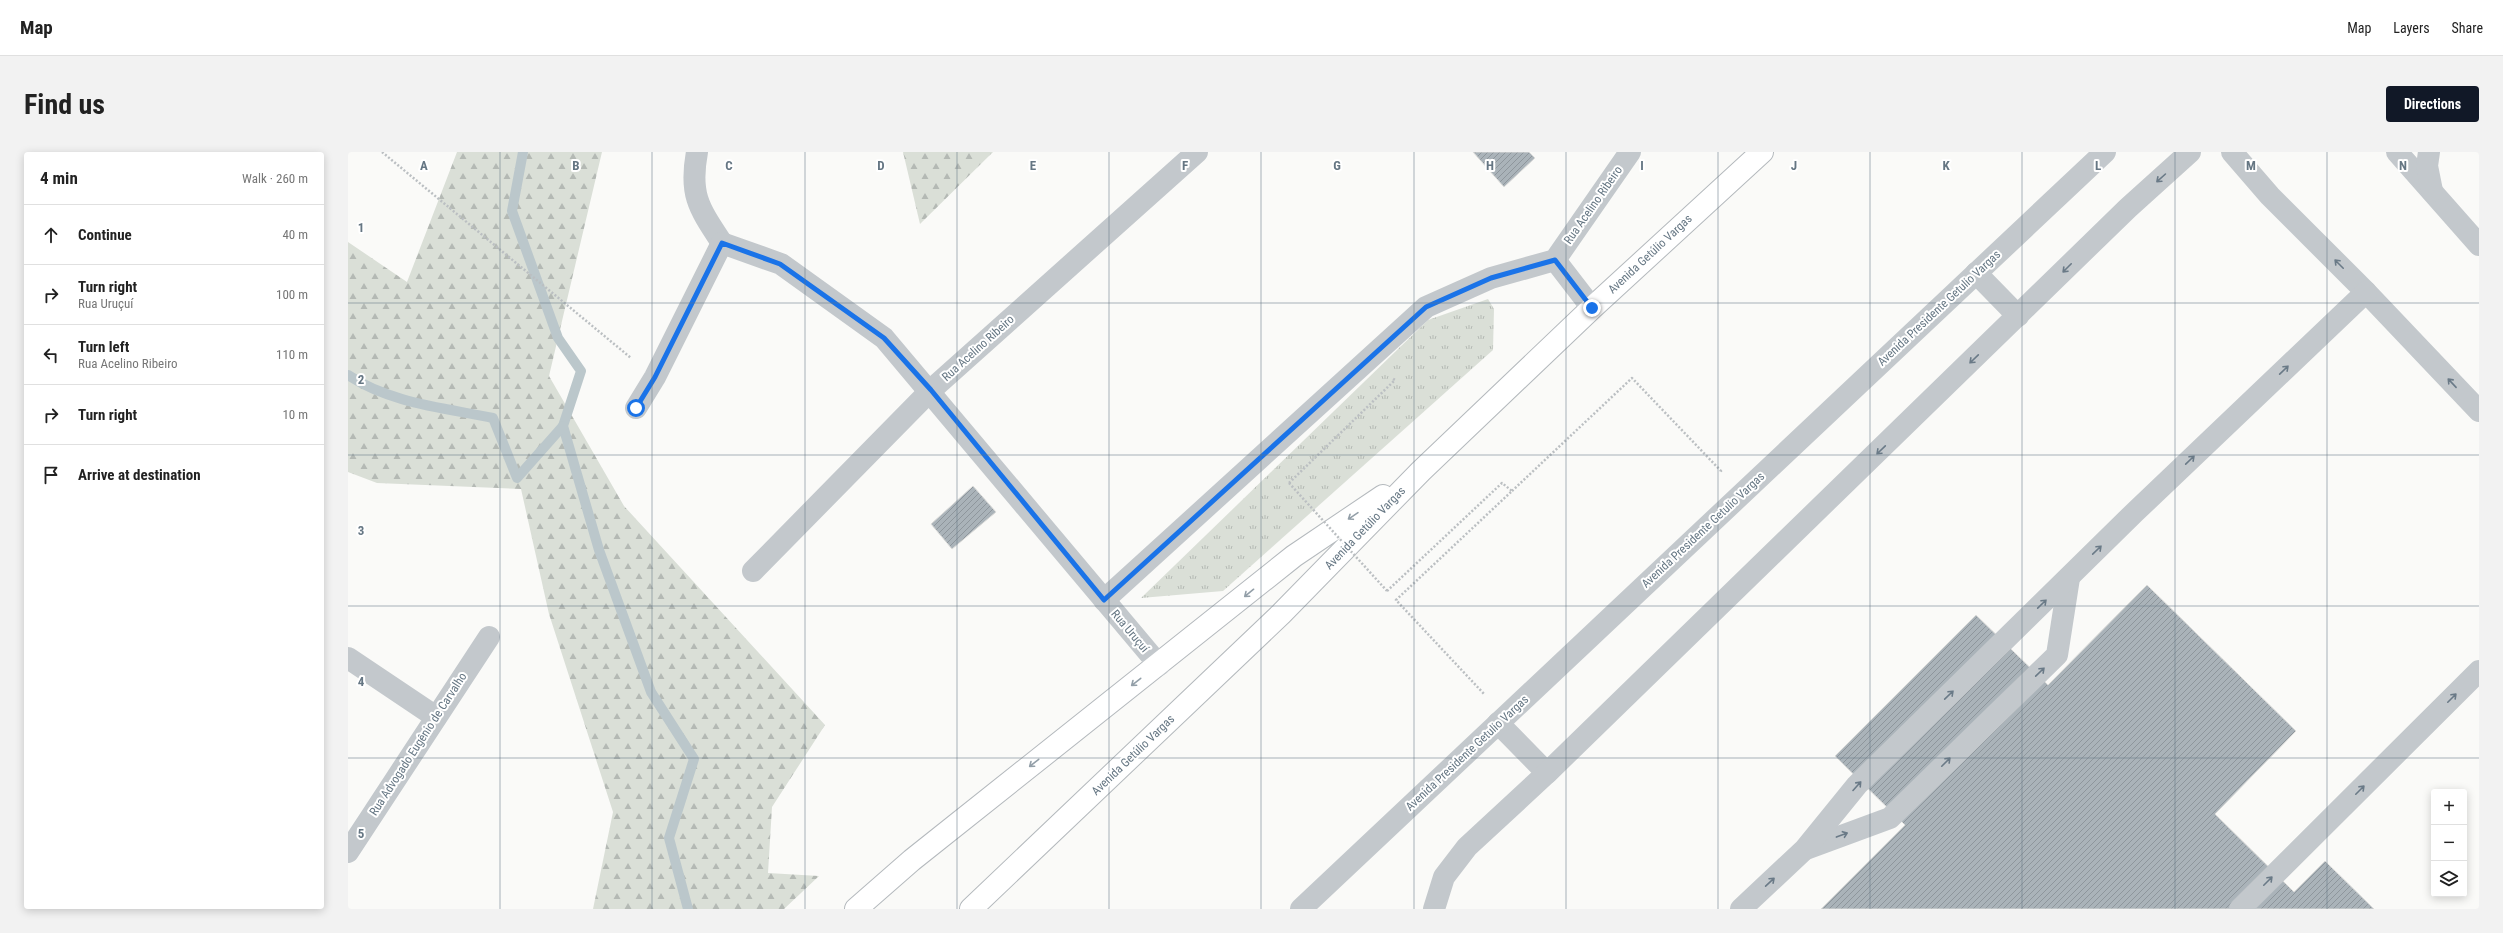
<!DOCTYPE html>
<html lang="en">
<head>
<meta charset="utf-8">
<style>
	:root { --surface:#fff; --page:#f2f2f2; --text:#222; --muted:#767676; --line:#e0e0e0; --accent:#111827 }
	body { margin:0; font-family:"Roboto Condensed",sans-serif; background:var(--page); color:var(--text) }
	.controls { position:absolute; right:12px; bottom:12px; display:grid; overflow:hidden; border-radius:4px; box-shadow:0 2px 10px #0003 }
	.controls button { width:36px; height:36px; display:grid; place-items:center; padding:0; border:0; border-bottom:1px solid var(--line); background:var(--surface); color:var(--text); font:20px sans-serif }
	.stop { position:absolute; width:12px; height:12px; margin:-9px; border:3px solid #1a73e8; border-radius:50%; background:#fff }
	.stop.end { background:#1a73e8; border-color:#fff; box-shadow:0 1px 4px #0008 }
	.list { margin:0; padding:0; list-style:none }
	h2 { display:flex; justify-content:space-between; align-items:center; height:52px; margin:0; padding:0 16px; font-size:17px }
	h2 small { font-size:13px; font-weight:400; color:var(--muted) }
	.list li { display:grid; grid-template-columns:26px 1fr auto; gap:12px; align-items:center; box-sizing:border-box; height:60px; padding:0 16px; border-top:1px solid var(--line) }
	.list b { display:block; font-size:15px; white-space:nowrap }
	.list p { margin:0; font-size:13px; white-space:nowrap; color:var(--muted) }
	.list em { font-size:13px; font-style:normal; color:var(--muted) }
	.icon { flex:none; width:22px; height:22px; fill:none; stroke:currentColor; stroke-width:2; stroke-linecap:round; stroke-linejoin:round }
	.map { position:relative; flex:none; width:2131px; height:757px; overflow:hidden; border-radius:4px }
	header { display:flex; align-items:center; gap:24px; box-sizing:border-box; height:56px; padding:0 20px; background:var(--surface); border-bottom:1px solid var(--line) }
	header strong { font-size:19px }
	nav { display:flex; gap:22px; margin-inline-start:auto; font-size:14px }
	.intro { display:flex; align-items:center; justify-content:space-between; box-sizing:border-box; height:96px; padding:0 24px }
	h1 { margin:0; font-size:28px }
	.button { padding:10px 18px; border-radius:4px; background:var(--accent); color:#fff; font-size:14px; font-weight:700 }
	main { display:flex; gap:24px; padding:0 24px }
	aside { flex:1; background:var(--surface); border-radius:4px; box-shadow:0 2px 10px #0003 }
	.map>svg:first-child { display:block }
	.grass { fill:url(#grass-tufts) }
	.forest { fill:url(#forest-firs) }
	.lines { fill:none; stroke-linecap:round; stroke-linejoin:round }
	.stream { stroke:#bbc7cb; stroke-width:10 }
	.building { fill:url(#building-hatch); stroke:#dcdcda }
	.highway-casing { stroke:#b4b9bd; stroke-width:24 }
	.path { stroke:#bbbfc2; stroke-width:2.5; stroke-dasharray:2 2; stroke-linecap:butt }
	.minor { stroke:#c3c8cc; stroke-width:22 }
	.highway { stroke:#fff; stroke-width:22 }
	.path-bridge { stroke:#bbbfc2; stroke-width:2.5; stroke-dasharray:2 2; stroke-linecap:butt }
	.oneway { stroke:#6a7a87 }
	.oneway2 { stroke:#939fa8 }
	.route { stroke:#1a73e8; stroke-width:5 }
	.grid { fill:none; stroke:#657683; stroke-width:1; stroke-opacity:0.55 }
	.labels { text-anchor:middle; stroke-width:4; stroke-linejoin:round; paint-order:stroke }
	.street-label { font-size:12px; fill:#657683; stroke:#fff }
	.grid-label { font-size:13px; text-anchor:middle; font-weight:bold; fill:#657683; stroke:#fff; stroke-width:4; stroke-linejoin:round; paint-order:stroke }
</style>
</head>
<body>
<header>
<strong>Map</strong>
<nav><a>Map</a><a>Layers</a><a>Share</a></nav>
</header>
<div class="intro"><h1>Find us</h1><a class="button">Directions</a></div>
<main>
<aside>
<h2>4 min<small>Walk · 260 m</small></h2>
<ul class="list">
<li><svg class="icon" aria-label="ahead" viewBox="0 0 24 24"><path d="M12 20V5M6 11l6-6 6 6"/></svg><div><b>Continue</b></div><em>40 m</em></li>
<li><svg class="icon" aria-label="right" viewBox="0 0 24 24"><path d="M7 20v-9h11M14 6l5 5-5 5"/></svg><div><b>Turn right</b><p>Rua Uruçuí</p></div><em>100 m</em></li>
<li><svg class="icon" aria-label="left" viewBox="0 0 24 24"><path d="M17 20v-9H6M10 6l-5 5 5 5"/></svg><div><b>Turn left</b><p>Rua Acelino Ribeiro</p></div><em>110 m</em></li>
<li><svg class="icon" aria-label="right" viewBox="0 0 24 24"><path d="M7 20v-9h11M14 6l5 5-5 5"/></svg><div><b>Turn right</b></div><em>10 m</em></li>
<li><svg class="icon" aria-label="arrive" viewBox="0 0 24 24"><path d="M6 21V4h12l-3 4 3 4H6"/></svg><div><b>Arrive at destination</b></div></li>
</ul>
</aside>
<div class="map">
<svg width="2131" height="757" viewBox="0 0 2131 757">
	<defs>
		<pattern id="grass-tufts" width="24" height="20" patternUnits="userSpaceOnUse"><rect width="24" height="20" fill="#dadfd7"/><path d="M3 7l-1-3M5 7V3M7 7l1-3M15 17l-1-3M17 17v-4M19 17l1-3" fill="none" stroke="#b4b9b4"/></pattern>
		<pattern id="forest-firs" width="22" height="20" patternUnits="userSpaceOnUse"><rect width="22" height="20" fill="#dadfd7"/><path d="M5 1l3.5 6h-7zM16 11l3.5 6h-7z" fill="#b4b9b4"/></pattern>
		<pattern id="building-hatch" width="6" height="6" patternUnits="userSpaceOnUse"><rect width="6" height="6" fill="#aab3b9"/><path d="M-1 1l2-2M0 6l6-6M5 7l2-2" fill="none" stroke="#8e969c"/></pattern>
	</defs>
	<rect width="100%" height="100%" fill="#fafaf8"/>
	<path class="grass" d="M 1140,147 L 1146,157 L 1145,198 L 875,439 L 793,446 L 1080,168 Z"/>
	<g class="forest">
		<path d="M 109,0 L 254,0 L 201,224 L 276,354 L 477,573 L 424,655 L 420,721 L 471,724 L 436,757 L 245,757 L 265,660 L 201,462 L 173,337 L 29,331 L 0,320 L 0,90 L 59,130 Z"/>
		<path d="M 555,0 L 645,0 L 572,72 Z"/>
	</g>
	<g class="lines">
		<g class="stream">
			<path d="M 175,0 L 164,59 L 210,186 L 233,219 L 215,274 L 251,398 L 303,540 L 346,607 L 321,686 L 340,757"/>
			<path d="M 0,223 C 41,251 97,256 145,266 L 169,326 L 215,274"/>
		</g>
	</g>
	<g class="building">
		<path d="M 1125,0 L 1181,0 L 1187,6 L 1156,35 Z"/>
		<path d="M 625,334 L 648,360 L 604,397 L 583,372 Z"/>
		<path d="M 1799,433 L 1948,579 L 1867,662 L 1946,740 L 1977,709 L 2026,757 L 1473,757 L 1557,673 L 1487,604 L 1628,463 L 1700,533 Z"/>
	</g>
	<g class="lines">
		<defs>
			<g id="highway">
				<path d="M 508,757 L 564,708 L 946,404 L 1035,344"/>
				<path d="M 623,757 L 933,462 L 1073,319 L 1244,156 L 1414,0"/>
			</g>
		</defs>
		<use href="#highway" class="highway-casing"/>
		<g class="path">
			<path d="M 34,0 L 283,206"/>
			<path d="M 941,331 L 1047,228 L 1044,226"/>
			<path d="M 1164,339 L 1284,226 L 1373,319 L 1372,320"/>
			<path d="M 1039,439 L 1154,331 L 1164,339 L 1048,448 L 1137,543"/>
		</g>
		<g class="minor">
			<path d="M 349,0 C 341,43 351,56 374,91"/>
			<path d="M 1884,0 L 1922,44 L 2018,140 L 2131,259"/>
			<path d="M 2049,0 L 2131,93"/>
			<path d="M 2081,0 L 2079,14 L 2084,39"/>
			<path d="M 374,91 L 433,112 L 536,186 L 811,513"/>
			<path d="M 1207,108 L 1244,156"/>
			<path d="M 1628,121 L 1670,164"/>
			<path d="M 288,256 L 307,225 L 374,91"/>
			<path d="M 405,419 L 583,238 L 849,0"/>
			<path d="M 756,448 L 1078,155 L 1143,126 L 1207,108 L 1282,0"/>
			<path d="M 0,506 L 88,565"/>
			<path d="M 1150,571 L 1199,621"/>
			<path d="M 1458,697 L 1542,666 L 1709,503 L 1721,426"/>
			<path d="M 0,700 L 141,485"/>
			<path d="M 953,757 L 1757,0"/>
			<path d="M 1086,757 L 1096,725 L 1119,695 L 1199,621 L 1780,56 L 1842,0"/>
			<path d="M 1393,757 L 1457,697 L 1509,633 L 1787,360 L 2018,140"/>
			<path d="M 1892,757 L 2131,519"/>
		</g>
		<use href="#highway" class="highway"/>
		<path class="path-bridge" d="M 941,331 L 1039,439"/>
	</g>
	<defs><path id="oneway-shaft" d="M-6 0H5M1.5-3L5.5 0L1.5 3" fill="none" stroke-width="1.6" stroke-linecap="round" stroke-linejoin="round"/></defs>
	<g class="oneway">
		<use href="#oneway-shaft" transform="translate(1813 26) rotate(138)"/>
		<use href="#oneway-shaft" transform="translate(1991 112) rotate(-135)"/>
		<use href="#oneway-shaft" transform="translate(1719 116) rotate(135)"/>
		<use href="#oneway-shaft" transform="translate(1626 207) rotate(136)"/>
		<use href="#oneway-shaft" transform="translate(1936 218) rotate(-44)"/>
		<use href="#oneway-shaft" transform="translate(2104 231) rotate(-133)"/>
		<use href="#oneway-shaft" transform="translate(1533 298) rotate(136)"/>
		<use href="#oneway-shaft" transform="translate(1842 308) rotate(-44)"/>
		<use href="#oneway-shaft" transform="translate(1749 398) rotate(-44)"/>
		<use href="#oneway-shaft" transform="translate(1694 452) rotate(-44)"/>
		<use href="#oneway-shaft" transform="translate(1692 520) rotate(-44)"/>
		<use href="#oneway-shaft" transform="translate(1601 543) rotate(-44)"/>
		<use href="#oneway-shaft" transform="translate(2104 546) rotate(-45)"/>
		<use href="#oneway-shaft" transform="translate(1598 610) rotate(-45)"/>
		<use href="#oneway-shaft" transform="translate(1509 634) rotate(-48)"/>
		<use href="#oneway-shaft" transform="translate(2012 638) rotate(-45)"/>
		<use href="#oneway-shaft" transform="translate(1494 683) rotate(-20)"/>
		<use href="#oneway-shaft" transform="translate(1920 729) rotate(-45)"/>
		<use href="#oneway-shaft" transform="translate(1422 730) rotate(-43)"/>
	</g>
	<g class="oneway2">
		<use href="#oneway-shaft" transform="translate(1005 364) rotate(146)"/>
		<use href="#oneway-shaft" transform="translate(901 441) rotate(141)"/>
		<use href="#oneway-shaft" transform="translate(788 530) rotate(142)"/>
		<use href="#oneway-shaft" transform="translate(686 611) rotate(142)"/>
	</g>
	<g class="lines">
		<path class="route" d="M 288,256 L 307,225 L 374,91 L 432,112 L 536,186 L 583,238 L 756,448 L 1078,155 L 1143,126 L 1207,108 L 1244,156"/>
	</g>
	<path class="grid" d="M 152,0 L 152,757M 304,0 L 304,757M 457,0 L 457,757M 609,0 L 609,757M 761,0 L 761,757M 913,0 L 913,757M 1066,0 L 1066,757M 1218,0 L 1218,757M 1370,0 L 1370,757M 1522,0 L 1522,757M 1674,0 L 1674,757M 1827,0 L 1827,757M 1979,0 L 1979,757M 0,151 L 2131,151M 0,303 L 2131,303M 0,454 L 2131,454M 0,606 L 2131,606"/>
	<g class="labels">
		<g class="street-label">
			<text transform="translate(1245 53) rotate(-55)" y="4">Rua Acelino Ribeiro</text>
			<text transform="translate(1302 102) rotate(-43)" y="4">Avenida Getúlio Vargas</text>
			<text transform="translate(1591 156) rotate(-43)" y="4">Avenida Presidente Getulio Vargas</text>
			<text transform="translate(630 196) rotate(-42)" y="4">Rua Acelino Ribeiro</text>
			<text transform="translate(1017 376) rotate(-46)" y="4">Avenida Getúlio Vargas</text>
			<text transform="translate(1355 378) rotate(-43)" y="4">Avenida Presidente Getulio Vargas</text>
			<text transform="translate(782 479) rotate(50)" y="4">Rua Uruçuí</text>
			<text transform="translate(70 592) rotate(-57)" y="4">Rua Advogado Eugênio de Carvalho</text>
			<text transform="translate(1119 601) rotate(-43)" y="4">Avenida Presidente Getulio Vargas</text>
			<text transform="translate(785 603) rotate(-44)" y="4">Avenida Getúlio Vargas</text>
		</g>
	</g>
	<g class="grid-label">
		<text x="76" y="18">A</text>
		<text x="228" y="18">B</text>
		<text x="381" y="18">C</text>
		<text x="533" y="18">D</text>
		<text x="685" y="18">E</text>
		<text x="837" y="18">F</text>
		<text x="989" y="18">G</text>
		<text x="1142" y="18">H</text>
		<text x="1294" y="18">I</text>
		<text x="1446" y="18">J</text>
		<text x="1598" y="18">K</text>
		<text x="1750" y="18">L</text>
		<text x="1903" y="18">M</text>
		<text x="2055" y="18">N</text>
		<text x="13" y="80">1</text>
		<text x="13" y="232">2</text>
		<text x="13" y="383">3</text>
		<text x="13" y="534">4</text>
		<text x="13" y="686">5</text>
	</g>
</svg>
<div class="controls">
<button>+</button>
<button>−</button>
<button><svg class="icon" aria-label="layers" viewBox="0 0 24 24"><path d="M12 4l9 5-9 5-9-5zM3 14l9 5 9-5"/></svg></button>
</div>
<div class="stop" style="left:288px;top:256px"></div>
<div class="stop end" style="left:1244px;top:156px"></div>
</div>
</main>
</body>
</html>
